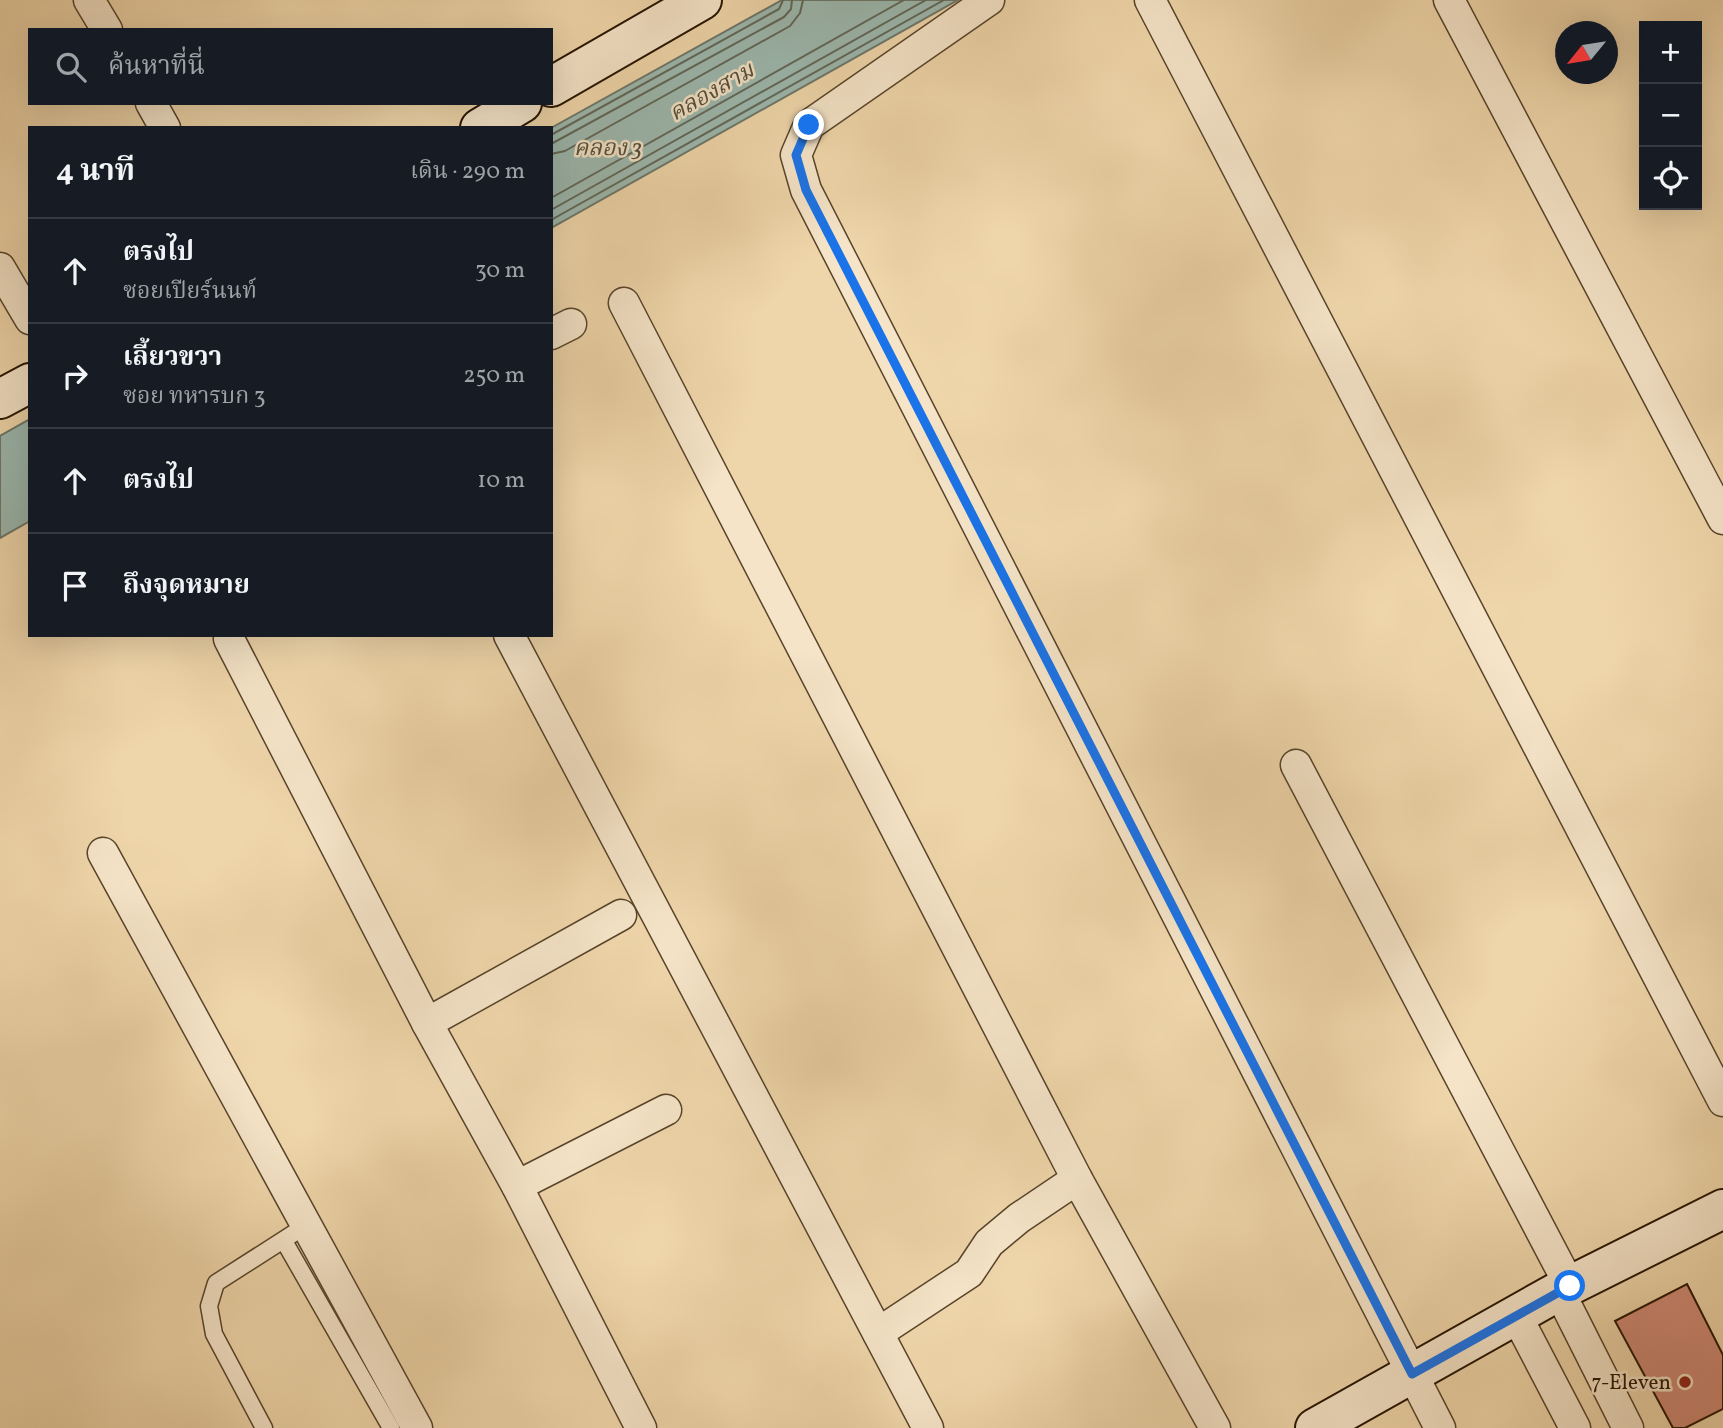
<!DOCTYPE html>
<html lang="th">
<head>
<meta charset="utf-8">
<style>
	:root { --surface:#171b24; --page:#242831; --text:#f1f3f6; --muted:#9ea1a6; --line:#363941 }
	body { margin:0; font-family:Vollkorn,"Noto Serif Thai",serif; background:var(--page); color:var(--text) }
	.controls { position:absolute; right:21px; top:21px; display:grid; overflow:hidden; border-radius:0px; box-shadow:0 7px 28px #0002 }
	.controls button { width:63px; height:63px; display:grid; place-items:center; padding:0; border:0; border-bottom:2px solid var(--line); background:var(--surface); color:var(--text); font:35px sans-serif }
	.compass { position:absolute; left:1555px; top:21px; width:63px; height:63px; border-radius:50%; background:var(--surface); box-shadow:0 7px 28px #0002; rotate:240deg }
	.stop { position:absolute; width:21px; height:21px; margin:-16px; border:5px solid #1a73e8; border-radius:50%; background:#fff }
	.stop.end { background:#1a73e8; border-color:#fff; box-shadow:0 2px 7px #0008 }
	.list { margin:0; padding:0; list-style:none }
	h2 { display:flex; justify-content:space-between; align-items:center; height:91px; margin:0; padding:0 28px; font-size:30px }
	h2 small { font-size:23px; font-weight:400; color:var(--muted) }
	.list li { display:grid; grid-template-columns:46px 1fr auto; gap:21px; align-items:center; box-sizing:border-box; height:105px; padding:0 28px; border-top:2px solid var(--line) }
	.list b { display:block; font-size:26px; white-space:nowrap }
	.list p { margin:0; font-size:23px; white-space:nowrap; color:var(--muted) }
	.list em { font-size:23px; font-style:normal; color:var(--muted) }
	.icon { flex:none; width:38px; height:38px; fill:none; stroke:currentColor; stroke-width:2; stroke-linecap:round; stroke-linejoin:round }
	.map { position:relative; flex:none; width:1723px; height:1428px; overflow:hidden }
	.search { position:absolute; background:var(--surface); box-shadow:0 7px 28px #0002; left:28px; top:28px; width:525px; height:77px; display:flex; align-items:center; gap:18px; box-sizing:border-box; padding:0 24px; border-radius:0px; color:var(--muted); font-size:26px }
	.panel { position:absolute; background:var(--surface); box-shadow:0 7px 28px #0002; left:28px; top:126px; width:525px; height:511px; border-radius:0px }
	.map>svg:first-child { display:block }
	.water { fill:#9bb8af; stroke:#6c7669; stroke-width:2 }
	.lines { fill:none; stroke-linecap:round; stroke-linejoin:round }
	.shore { stroke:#606658; stroke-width:2 }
	.building { fill:#cf8975; stroke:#261401; stroke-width:2 }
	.lane-casing { stroke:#58442b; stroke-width:19 }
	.street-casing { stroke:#58442b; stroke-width:33 }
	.secondary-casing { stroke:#261401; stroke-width:42 }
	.lane { stroke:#f5e4c8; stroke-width:16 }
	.street { stroke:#f5e4c8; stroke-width:30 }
	.secondary { stroke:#f5e4c8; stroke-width:38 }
	.route { stroke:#1a73e8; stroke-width:9 }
	.poi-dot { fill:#8f2418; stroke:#f5e4c8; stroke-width:2.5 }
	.labels { text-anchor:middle; stroke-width:5; stroke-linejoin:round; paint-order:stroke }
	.poi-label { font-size:21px; fill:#261401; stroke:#f5e4c8; text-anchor:end }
	.water-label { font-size:23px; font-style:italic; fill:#4f4d3e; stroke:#f5e4c8 }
</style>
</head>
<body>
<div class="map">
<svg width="1723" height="1428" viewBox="0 0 1723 1428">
	<rect width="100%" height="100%" fill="#efd6aa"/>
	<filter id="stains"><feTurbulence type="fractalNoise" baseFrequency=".00286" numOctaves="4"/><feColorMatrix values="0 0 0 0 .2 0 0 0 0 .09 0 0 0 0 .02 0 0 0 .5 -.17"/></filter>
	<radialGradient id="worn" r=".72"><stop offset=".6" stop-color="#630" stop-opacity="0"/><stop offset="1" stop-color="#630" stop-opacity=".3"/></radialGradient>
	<g class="water">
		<path d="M 782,0 L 958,0 L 551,228 L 551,128 Z"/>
		<path d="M 30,419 L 30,521 L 0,538 L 0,436 Z"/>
	</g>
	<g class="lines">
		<g class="shore">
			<path d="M 551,135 L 779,9 L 783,0"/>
			<path d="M 551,144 L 784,17 L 791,9 L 792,0"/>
			<path d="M 551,154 L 565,151 L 790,26 L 800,13 L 803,0"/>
			<path d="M 551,198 L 904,0"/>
			<path d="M 551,210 L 926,0"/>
			<path d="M 551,220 L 944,0"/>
		</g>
	</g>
	<path class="building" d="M 1687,1284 L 1723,1355 L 1723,1409 L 1685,1428 L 1673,1428 L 1615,1321 Z"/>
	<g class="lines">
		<defs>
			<g id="lane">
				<path d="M 284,1241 L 391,1428"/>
				<path d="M 264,1428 L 214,1334 L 209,1306 L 216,1283 L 305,1226"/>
			</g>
			<g id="street">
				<path d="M 89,0 L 107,30"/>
				<path d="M 989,0 L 809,125 L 796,155 L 806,190 L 1440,1428"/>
				<path d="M 1150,0 L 1723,1101"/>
				<path d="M 1449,0 L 1723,519"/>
				<path d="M 151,103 L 165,128"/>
				<path d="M 0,268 L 30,319"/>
				<path d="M 624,303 L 1077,1179 L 1215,1428"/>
				<path d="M 551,334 L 571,324"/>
				<path d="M 509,635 L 928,1428"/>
				<path d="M 229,639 L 427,1023 L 517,1186 L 641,1428"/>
				<path d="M 1296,765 L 1570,1286"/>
				<path d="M 103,853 L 417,1428"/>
				<path d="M 427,1023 L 621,915"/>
				<path d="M 517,1186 L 666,1110"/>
				<path d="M 1559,1291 L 1628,1428"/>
				<path d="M 1516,1315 L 1575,1428"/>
				<path d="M 878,1333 L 969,1273 L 989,1243 L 1019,1218 L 1077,1179"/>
			</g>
			<g id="secondary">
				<path d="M 551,87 L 702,0"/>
				<path d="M 480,128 L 522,103"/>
				<path d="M 0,399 L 30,383"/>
				<path d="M 1315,1428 L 1559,1291 L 1723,1209"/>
			</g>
		</defs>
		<use href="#lane" class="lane-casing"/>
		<use href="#street" class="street-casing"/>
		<use href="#secondary" class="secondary-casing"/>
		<use href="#lane" class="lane"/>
		<use href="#street" class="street"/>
		<use href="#secondary" class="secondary"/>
	</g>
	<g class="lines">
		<path class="route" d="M 809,125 L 796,155 L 806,190 L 1412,1374 L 1570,1286"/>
	</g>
	<circle class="poi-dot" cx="1685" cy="1382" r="7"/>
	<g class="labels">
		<g class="poi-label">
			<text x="1671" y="1389">7-Eleven</text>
		</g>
		<g class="water-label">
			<text transform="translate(711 91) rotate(-30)" y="8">คลองสาม</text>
			<text x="608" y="155">คลอง 3</text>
		</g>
	</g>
	<rect width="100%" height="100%" filter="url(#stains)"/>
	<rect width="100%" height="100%" fill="url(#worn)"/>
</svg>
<div class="controls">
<button>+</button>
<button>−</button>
<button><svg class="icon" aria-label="locate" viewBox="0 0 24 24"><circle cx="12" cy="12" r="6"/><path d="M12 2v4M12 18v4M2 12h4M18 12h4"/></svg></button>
</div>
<svg class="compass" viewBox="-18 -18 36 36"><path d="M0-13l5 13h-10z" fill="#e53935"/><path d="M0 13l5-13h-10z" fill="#9ea1a6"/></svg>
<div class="stop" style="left:1570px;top:1286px"></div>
<div class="stop end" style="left:809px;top:125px"></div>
<div class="search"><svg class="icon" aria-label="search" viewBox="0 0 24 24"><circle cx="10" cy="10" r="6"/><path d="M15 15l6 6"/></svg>ค้นหาที่นี่</div>
<section class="panel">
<h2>4 นาที<small>เดิน · 290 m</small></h2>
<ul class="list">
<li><svg class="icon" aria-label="ahead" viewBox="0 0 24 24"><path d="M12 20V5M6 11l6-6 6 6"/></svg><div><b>ตรงไป</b><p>ซอยเปียร์นนท์</p></div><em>30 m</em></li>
<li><svg class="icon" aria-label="right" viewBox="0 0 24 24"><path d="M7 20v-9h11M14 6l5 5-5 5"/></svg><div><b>เลี้ยวขวา</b><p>ซอย ทหารบก 3</p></div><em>250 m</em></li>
<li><svg class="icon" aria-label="ahead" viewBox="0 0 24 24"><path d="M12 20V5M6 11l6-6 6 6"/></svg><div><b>ตรงไป</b></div><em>10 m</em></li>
<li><svg class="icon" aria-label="arrive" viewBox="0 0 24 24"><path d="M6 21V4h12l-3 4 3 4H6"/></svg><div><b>ถึงจุดหมาย</b></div></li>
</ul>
</section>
</div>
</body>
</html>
